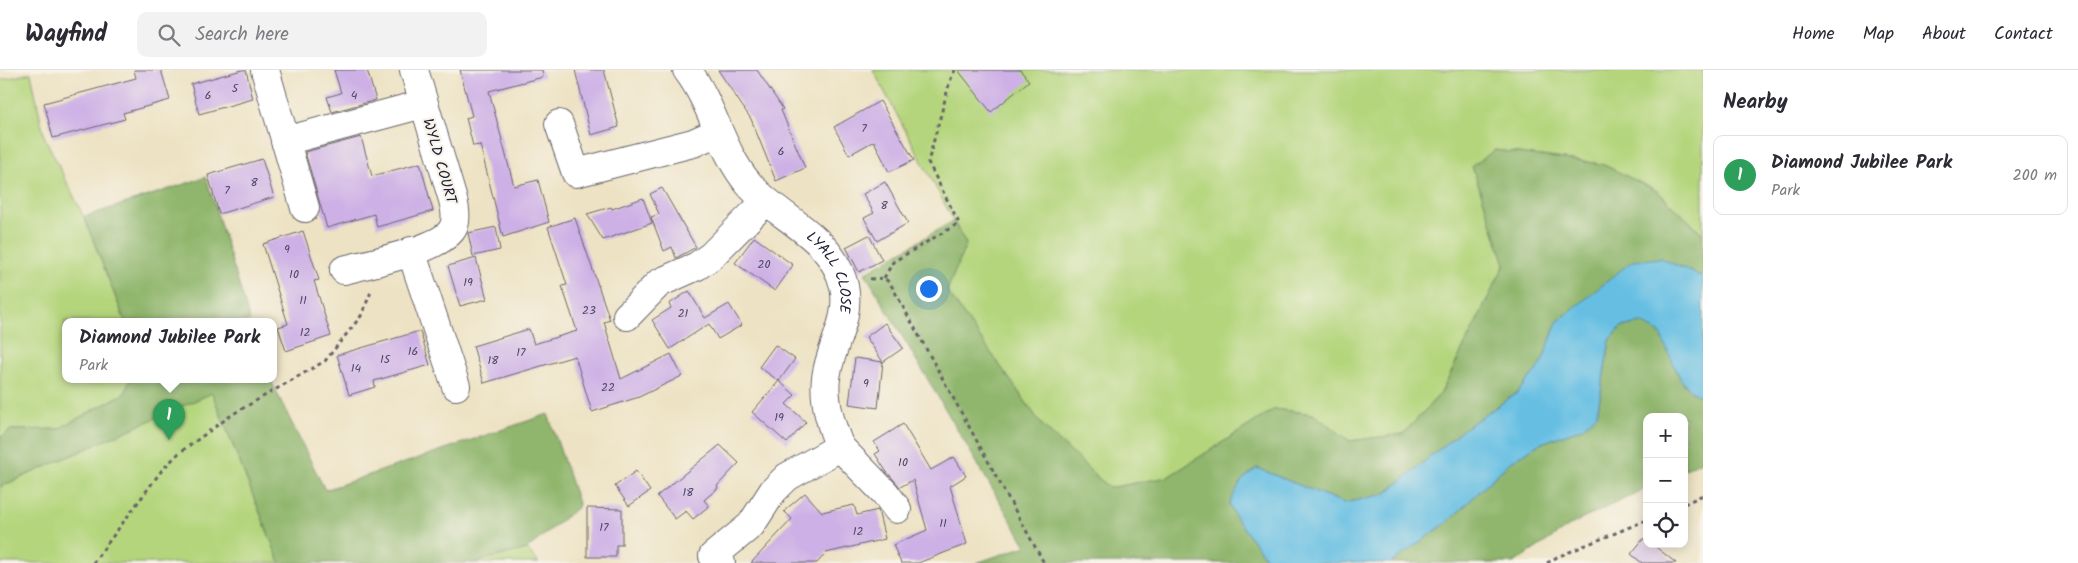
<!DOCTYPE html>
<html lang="en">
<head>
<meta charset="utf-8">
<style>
	:root { --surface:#fff; --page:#f2f2f3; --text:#2b2b33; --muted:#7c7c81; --line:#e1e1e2; --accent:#d1495b }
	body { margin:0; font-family:Kalam,sans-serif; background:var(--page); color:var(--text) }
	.controls { position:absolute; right:15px; bottom:15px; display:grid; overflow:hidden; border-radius:10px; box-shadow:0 2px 12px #0003 }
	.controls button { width:45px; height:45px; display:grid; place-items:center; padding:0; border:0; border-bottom:1px solid var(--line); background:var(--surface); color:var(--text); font:25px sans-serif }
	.you { position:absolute; left:928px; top:218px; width:18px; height:18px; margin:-12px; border:4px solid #fff; border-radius:50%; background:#1a73e8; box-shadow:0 0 0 8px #1a73e833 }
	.badge { display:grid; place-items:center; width:32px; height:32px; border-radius:50%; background:var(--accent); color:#fff; font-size:16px; font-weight:700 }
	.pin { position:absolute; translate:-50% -41px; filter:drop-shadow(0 1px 2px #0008) }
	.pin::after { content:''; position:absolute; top:26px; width:18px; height:15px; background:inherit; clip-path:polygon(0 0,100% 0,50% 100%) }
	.popup { position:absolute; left:62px; top:248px; width:215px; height:65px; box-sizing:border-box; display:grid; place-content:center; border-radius:10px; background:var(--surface); filter:drop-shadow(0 1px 4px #0005); font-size:16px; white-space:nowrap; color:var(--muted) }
	.popup b { font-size:19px; color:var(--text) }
	.popup::after { content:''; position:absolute; left:50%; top:100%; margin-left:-10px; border:10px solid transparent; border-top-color:var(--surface) }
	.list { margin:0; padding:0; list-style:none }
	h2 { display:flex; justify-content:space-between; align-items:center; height:65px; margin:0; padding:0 20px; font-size:21px }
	h2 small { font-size:16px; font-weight:400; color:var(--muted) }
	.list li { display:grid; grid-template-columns:32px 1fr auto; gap:15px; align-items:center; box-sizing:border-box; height:80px; margin:0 10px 10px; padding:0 10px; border:1px solid var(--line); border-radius:10px }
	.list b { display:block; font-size:19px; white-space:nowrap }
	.list p { margin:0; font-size:16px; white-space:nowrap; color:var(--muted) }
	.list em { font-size:16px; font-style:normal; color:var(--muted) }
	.icon { flex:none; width:28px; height:28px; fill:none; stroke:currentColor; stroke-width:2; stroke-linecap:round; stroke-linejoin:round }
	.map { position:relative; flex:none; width:1703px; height:493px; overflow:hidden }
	header { display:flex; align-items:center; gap:30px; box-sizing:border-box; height:70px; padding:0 25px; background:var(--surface); border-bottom:1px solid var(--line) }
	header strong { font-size:24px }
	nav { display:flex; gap:28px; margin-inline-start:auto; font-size:18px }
	.search { width:350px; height:45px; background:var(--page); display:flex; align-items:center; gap:12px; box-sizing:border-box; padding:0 18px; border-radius:10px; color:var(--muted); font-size:19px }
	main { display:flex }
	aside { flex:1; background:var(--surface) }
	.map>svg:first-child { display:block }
	.green { fill:#b4d57c; stroke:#6b7c5c }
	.forest { fill:#8fb66c; stroke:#586c54 }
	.water { fill:#66bfe3; stroke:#44708f }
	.building { fill:#cdb1e6 }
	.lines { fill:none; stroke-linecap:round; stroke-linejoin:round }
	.minor-casing { stroke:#69656b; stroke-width:30 }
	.path { stroke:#69656b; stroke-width:3; stroke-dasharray:4 4; stroke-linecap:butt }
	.minor { stroke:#fff; stroke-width:28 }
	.labels { text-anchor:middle; stroke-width:4.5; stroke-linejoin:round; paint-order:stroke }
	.number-label { font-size:12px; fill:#4d4666 }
	.street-label { font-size:15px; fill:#22223b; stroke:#f7f3e8 }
</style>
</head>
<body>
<header>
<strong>Wayfind</strong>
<div class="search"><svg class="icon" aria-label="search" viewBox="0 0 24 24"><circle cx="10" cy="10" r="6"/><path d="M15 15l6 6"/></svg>Search here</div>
<nav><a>Home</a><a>Map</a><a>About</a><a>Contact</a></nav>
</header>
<main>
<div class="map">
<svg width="1703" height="493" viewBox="0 0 1703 493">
	<rect width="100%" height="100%" fill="#f7f3e8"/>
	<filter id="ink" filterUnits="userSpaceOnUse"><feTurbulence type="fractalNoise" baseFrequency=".02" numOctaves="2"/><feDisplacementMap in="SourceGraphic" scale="10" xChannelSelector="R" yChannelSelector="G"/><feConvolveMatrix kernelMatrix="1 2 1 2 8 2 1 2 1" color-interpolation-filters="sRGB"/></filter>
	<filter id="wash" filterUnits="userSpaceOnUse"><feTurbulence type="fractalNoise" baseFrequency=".0096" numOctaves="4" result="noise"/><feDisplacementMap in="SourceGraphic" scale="20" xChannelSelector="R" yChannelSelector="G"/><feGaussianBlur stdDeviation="1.12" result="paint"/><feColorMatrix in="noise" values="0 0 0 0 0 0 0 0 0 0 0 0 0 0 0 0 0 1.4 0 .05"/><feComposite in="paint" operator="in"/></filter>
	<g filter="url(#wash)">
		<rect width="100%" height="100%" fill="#ede2c3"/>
		<g class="green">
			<path d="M 873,0 L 1703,0 L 1703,164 L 1657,121 L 1602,94 L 1495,80 L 1472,96 L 1505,194 L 1441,323 L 1403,364 L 1350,371 L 1313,344 L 1275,339 L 1168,407 L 1109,418 L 1042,355 L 947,221 L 966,174 Z"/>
			<path d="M 31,3 L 44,66 L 84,147 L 125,251 L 65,251 L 65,309 L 130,309 L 125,323 L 58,359 L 11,360 L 0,368 L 0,10 Z"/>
			<path d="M 212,323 L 280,493 L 0,493 L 0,417 Z"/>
			<path d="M 527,479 L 539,493 L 472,493 Z"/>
		</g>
		<g class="forest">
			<path d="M 1495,80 L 1602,94 L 1657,121 L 1703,164 L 1703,207 L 1660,188 L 1590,226 L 1557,252 L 1541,295 L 1517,323 L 1465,358 L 1385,424 L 1344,433 L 1257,398 L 1241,411 L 1236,448 L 1265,487 L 1266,493 L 976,493 L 1026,476 L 865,203 L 953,151 L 966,174 L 947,221 L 1042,355 L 1109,418 L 1168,407 L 1275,339 L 1313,344 L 1350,371 L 1403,364 L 1441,323 L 1505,194 L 1472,96 Z"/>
			<path d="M 206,107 L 250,251 L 125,251 L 84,147 Z"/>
			<path d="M 1641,253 C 1646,255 1655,258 1659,262 C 1673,276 1674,322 1703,326 L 1703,390 L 1684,400 L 1684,347 L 1647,347 L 1647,418 L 1574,453 L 1514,493 L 1391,493 L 1449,451 L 1509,393 L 1539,374 L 1582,358 L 1597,344 L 1610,270 L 1621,257 Z"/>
			<path d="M 130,309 L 270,309 L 325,420 L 548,344 L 579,436 L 527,479 L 472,493 L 280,493 L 212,323 L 0,417 L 0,368 L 11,360 L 58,359 L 125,323 Z"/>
		</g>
		<path class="water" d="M 1660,188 L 1703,207 L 1703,326 L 1697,325 L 1681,310 L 1659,262 L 1641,253 L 1621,257 L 1610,270 L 1597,344 L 1582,358 L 1539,374 L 1509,393 L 1449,451 L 1391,493 L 1266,493 L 1265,487 L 1236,448 L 1229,434 L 1241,411 L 1257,398 L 1344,433 L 1385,424 L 1465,358 L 1517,323 L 1541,295 L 1557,252 L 1632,191 Z"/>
		<g id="blocks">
			<g class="building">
				<path d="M 134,0 L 161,0 L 170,30 L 123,43 L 125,49 L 53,68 L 44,33 L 136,8 Z"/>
				<path d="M 242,0 L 246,0 L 253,29 L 199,44 L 191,14 Z"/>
				<path d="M 334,0 L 367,0 L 376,30 L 332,42 L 327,27 L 341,23 Z"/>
				<path d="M 460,0 L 542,0 L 543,7 L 489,21 L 514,116 L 538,110 L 549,152 L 503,167 L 480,75 L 473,76 L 466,48 L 472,46 Z"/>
				<path d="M 575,0 L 604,0 L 619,57 L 591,65 Z"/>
				<path d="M 718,0 L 757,0 L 783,39 L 781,40 L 805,98 L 776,111 L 751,49 Z"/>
				<path d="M 958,0 L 1020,0 L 1029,11 L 991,42 Z"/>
				<path d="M 880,31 L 914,90 L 889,102 L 874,71 L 849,85 L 834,57 Z"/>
				<path d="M 361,67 L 372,106 L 420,93 L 433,141 L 377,157 L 374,144 L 327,158 L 305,82 Z"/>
				<path d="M 262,89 L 274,127 L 219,144 L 208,105 Z"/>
				<path d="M 885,112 L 908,153 L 877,171 L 864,148 L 874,143 L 863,124 Z"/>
				<path d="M 662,118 L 696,177 L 676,188 L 672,177 L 664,181 L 651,147 L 659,144 L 650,124 Z"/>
				<path d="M 643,128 L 652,153 L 603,170 L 587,144 L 611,137 L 612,139 Z"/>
				<path d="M 575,148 L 610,250 L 604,252 L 621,309 L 671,284 L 682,306 L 639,327 L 592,342 L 575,286 L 484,313 L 473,276 L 529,259 L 534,274 L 577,261 L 562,216 L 567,215 L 548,157 Z"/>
				<path d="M 496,157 L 500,180 L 473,186 L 468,163 Z"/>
				<path d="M 303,161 L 319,210 L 314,211 L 331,266 L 286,281 L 278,257 L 288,254 L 263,174 Z"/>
				<path d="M 869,165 L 882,190 L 859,202 L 846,177 Z"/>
				<path d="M 754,167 L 793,195 L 775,221 L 735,193 Z"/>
				<path d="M 476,188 L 487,229 L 460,236 L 448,196 Z"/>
				<path d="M 689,221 L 705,248 L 729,234 L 742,255 L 718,269 L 709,254 L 670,279 L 652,250 L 671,238 L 669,234 Z"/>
				<path d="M 885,253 L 903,278 L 883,292 L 866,267 Z"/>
				<path d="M 420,261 L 430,295 L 374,311 L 375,317 L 349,325 L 337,285 Z"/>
				<path d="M 775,275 L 795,289 L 779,311 L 759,297 Z"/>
				<path d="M 855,288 L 883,292 L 878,338 L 849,334 Z"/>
				<path d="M 779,311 L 795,325 L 786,334 L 806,352 L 787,373 L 752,342 Z"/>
				<path d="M 903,354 L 931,400 L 954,387 L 966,406 L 950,416 L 967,474 L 918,493 L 901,493 L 893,475 L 927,460 L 913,410 L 900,417 L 886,401 L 875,384 L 880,381 L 874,372 Z"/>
				<path d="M 720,375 L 739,393 L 717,416 L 718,418 L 704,430 L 709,436 L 693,449 L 686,441 L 675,449 L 657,426 Z"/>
				<path d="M 636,401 L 650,421 L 629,436 L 615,416 Z"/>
				<path d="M 805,423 L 822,442 L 854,435 L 857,445 L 878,440 L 885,469 L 826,483 L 817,493 L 751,493 L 792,449 L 784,441 Z"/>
				<path d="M 587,438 L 622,439 L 622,475 L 616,475 L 616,487 L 587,487 Z"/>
				<path d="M 1644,468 L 1647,474 L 1652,474 L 1676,493 L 1642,493 L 1631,484 Z"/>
			</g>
		</g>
	</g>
	<g filter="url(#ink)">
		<use href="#blocks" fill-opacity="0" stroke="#69656b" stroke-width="1"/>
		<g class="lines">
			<defs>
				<g id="minor">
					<path d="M 265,0 L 305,138"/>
					<path id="s1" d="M 687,0 C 713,34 720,79 748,113 C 779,150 832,165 844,216 C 851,250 830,276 826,308 C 823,332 831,356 840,377 L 787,407 L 773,421 L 751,455 L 713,486 L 721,493"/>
					<path d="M 559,54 L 576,103 L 693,73 L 718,62"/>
					<path d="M 285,71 L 423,34"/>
					<path d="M 411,181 L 456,316"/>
					<path d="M 344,200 C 366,194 446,179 454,156 C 457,148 455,138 453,130 L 414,0"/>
					<path d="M 627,246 L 659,213 L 697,196 L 711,186 L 766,131"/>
					<path d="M 840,377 L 885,423 L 897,439"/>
				</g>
			</defs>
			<use href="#minor" class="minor-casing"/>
			<g class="path">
				<path d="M 884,208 L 893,192 L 959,153 L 928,92 L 950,11 L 955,0"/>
				<path d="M 870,209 L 884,208 L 890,213 L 1044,493"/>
				<path d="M 1684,434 L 1703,425"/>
				<path d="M 93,493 L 162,400 L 179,383 L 233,344 L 325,291 L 361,246 L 371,222"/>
				<path d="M 1547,493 L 1557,487 L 1647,450"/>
			</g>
			<use href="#minor" class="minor"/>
		</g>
	</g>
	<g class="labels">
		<g class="number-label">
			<text x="235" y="22">5</text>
			<text x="208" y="29">6</text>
			<text x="354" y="29">4</text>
			<text x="864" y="62">7</text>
			<text x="781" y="85">6</text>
			<text x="254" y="116">8</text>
			<text x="227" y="124">7</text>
			<text x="884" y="139">8</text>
			<text x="287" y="183">9</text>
			<text x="764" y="198">20</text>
			<text x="294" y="208">10</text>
			<text x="468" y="216">19</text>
			<text x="303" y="234">11</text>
			<text x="589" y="244">23</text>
			<text x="683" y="247">21</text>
			<text x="305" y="266">12</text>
			<text x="413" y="285">16</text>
			<text x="521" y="286">17</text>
			<text x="385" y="293">15</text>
			<text x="493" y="294">18</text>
			<text x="356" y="302">14</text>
			<text x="866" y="317">9</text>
			<text x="608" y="321">22</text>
			<text x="779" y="351">19</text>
			<text x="903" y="396">10</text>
			<text x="688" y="426">18</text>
			<text x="943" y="457">11</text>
			<text x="604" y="461">17</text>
			<text x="858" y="465">12</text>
		</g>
		<g class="street-label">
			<text transform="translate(440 91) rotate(74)" y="5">WYLD COURT</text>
			<text dy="5" stroke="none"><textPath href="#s1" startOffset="254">LYALL CLOSE</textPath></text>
		</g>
	</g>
</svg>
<div class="controls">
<button>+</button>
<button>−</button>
<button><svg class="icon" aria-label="locate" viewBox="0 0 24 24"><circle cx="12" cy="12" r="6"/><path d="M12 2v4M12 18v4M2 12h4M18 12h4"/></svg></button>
</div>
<div class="you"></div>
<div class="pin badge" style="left:169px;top:370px;background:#2e9e5b">1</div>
<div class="popup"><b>Diamond Jubilee Park</b>Park</div>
</div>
<aside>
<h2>Nearby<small></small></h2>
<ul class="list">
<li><span class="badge" style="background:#2e9e5b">1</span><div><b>Diamond Jubilee Park</b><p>Park</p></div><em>200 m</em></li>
</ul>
</aside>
</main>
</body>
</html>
